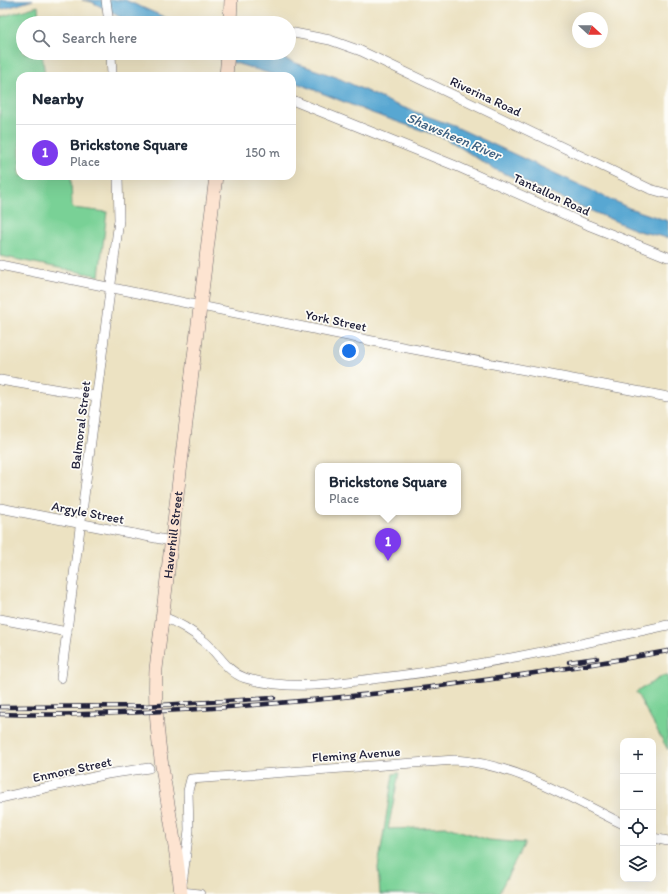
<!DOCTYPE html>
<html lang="en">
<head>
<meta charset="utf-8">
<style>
	:root { --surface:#fff; --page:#f6f6f7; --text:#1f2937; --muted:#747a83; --line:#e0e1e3; --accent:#7c3aed }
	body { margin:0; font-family:Itim,sans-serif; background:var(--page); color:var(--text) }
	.controls { position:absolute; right:12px; bottom:12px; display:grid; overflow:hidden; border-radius:8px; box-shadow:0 4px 16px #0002 }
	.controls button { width:36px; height:36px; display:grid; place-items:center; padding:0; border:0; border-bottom:1px solid var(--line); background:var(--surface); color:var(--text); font:20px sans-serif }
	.compass { position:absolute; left:572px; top:12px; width:36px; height:36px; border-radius:50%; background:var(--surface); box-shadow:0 4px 16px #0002; rotate:111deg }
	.you { position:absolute; left:349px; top:351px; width:14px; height:14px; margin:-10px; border:3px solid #fff; border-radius:50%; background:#1a73e8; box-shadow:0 0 0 6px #1a73e833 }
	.badge { display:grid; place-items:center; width:26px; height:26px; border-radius:50%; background:var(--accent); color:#fff; font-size:13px; font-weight:700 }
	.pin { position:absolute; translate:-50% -33px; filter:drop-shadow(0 1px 2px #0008) }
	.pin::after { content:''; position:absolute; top:21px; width:14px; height:12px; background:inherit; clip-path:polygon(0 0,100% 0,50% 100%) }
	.popup { position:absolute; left:315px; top:463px; width:146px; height:52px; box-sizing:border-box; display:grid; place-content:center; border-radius:8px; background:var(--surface); filter:drop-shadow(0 1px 3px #0005); font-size:13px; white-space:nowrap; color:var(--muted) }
	.popup b { font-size:15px; color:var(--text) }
	.popup::after { content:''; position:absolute; left:50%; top:100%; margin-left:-8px; border:8px solid transparent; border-top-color:var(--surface) }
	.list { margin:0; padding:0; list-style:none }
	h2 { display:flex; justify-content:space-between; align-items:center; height:52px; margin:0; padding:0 16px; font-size:17px }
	h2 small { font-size:13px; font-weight:400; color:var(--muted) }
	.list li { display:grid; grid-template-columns:26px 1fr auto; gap:12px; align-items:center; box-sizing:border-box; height:56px; padding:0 16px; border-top:1px solid var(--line) }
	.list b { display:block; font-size:15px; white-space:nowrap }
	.list p { margin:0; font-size:13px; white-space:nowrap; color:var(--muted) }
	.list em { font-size:13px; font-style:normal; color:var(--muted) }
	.icon { flex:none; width:22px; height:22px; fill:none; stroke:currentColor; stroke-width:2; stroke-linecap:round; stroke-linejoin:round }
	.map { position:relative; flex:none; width:668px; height:894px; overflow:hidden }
	.search { position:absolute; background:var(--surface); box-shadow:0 4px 16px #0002; left:16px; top:16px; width:280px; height:44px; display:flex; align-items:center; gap:10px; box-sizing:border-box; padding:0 14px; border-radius:22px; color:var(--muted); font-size:15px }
	.panel { position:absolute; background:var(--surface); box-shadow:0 4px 16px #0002; left:16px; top:72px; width:280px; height:108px; border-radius:12px }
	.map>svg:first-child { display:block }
	.green { fill:#79d196; stroke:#4e7a68 }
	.water { fill:#59a7d2; stroke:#3e6486 }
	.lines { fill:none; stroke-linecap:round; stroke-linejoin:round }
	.minor-casing { stroke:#69656a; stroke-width:10 }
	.secondary-casing { stroke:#69656a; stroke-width:14 }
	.minor { stroke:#fff; stroke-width:9 }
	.secondary { stroke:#fde4d1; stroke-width:13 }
	.rail-casing { stroke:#22223b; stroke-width:4.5 }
	.rail { stroke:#fdfcf7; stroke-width:3; stroke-dasharray:9; stroke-linecap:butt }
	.labels { text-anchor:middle; stroke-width:3.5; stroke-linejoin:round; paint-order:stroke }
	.street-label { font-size:13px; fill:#22223b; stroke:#fdfcf7 }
	.water-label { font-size:14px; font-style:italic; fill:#3b5e7f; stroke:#fdfcf7 }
</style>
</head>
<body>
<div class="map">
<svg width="668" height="894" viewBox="0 0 668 894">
	<rect width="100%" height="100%" fill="#fdfcf7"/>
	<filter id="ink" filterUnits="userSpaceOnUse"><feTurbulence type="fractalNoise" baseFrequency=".025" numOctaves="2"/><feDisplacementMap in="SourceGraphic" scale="8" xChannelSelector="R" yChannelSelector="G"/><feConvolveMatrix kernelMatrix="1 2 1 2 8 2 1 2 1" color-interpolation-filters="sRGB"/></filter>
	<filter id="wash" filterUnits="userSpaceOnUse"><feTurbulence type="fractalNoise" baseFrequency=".012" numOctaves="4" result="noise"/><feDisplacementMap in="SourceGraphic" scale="16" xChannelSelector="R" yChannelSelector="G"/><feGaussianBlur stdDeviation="0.9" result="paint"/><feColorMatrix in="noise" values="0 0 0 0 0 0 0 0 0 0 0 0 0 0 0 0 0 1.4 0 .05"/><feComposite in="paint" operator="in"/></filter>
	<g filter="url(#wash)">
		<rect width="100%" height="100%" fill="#ece2c2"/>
		<g class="green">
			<path d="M 38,6 L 39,23 L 23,23 L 23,53 L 42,53 L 45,76 L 20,76 L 20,176 L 71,176 L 72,208 L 107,212 L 99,276 L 0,256 L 0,17 Z"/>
			<path d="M 663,676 L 668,676 L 668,750 L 636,692 Z"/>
			<path d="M 399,773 L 388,829 L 447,827 L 489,840 L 525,843 L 498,894 L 380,894 L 378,868 L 393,774 Z"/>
		</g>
		<g class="water">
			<path d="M 0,0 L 33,0 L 0,10 Z"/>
			<path d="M 82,0 L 125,0 L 178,23 L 131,23 L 92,2 Z"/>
			<path d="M 202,53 L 267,53 L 336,77 L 394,104 L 454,126 L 629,208 L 668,221 L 668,238 L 638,231 L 494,169 L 447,139 L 369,112 L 292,81 L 292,76 L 278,76 Z"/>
		</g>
	</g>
	<g filter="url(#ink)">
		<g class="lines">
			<defs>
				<g id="minor">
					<path d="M 106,0 L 109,23"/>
					<path d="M 230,20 L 245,23"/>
					<path d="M 289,32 L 330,40 L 361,51 L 650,189 L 668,194"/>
					<path d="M 111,53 L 112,76"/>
					<path d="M 292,100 L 456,166 L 588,225 L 668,257"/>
					<path d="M 0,265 L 397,346 L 668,397"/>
					<path d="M 0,380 L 96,396"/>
					<path d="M 0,508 L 171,541"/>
					<path d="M 161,616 C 177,622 192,631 205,642 C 219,654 227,672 245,678 C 289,691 335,684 380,678 C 477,667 572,646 668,625"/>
					<path d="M 0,619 L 67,632"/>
					<path d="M 61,678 L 119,220 L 118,176"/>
					<path d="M 0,798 L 107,774 L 149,768"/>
					<path d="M 653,838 L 668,841"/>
					<path d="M 200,894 L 181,892 L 189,830 L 188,791 L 191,779 L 455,760 C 516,764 570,798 623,824"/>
				</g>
				<g id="secondary">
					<path d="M 230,23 L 231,0"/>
					<path d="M 226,76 L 228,53"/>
					<path id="s1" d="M 181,894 C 174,817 152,748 156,669 L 216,176"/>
				</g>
			</defs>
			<use href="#minor" class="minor-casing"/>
			<use href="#secondary" class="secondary-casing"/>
			<use href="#minor" class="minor"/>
			<use href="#secondary" class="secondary"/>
			<defs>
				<g id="rail">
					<path d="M 569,662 L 597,658"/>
					<path d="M 0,707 L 145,706 L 274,698"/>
					<path d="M 0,714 C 66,716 133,713 199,709 C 356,699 513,679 668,651"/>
				</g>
			</defs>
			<use href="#rail" class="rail-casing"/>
			<use href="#rail" class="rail"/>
		</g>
	</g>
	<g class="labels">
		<g class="street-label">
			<text transform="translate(486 96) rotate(25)" y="5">Riverina Road</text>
			<text transform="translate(552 194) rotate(25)" y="5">Tantallon Road</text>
			<text transform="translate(336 320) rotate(12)" y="5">York Street</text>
			<text transform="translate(80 425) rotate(-83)" y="5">Balmoral Street</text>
			<text transform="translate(88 512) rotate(11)" y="5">Argyle Street</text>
			<text dy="5" stroke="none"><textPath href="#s1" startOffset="362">Haverhill Street</textPath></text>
			<text transform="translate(356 754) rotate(-4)" y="5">Fleming Avenue</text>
			<text transform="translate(72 769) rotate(-12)" y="5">Enmore Street</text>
		</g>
		<g class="water-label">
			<text transform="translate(454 136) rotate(23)" y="5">Shawsheen River</text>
		</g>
	</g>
</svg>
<div class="controls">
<button>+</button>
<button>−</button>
<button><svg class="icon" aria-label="locate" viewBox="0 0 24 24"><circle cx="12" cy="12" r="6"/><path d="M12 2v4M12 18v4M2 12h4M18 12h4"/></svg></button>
<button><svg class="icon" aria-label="layers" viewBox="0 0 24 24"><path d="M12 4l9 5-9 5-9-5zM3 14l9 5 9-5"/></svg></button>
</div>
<svg class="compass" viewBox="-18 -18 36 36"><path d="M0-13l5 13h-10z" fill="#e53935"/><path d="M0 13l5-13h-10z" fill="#747a83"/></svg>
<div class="you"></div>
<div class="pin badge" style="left:388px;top:561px">1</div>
<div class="popup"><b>Brickstone Square</b>Place</div>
<div class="search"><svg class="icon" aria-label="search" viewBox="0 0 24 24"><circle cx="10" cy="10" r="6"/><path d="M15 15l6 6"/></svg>Search here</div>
<section class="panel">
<h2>Nearby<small></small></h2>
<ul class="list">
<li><span class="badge">1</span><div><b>Brickstone Square</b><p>Place</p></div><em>150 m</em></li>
</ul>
</section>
</div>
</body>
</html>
